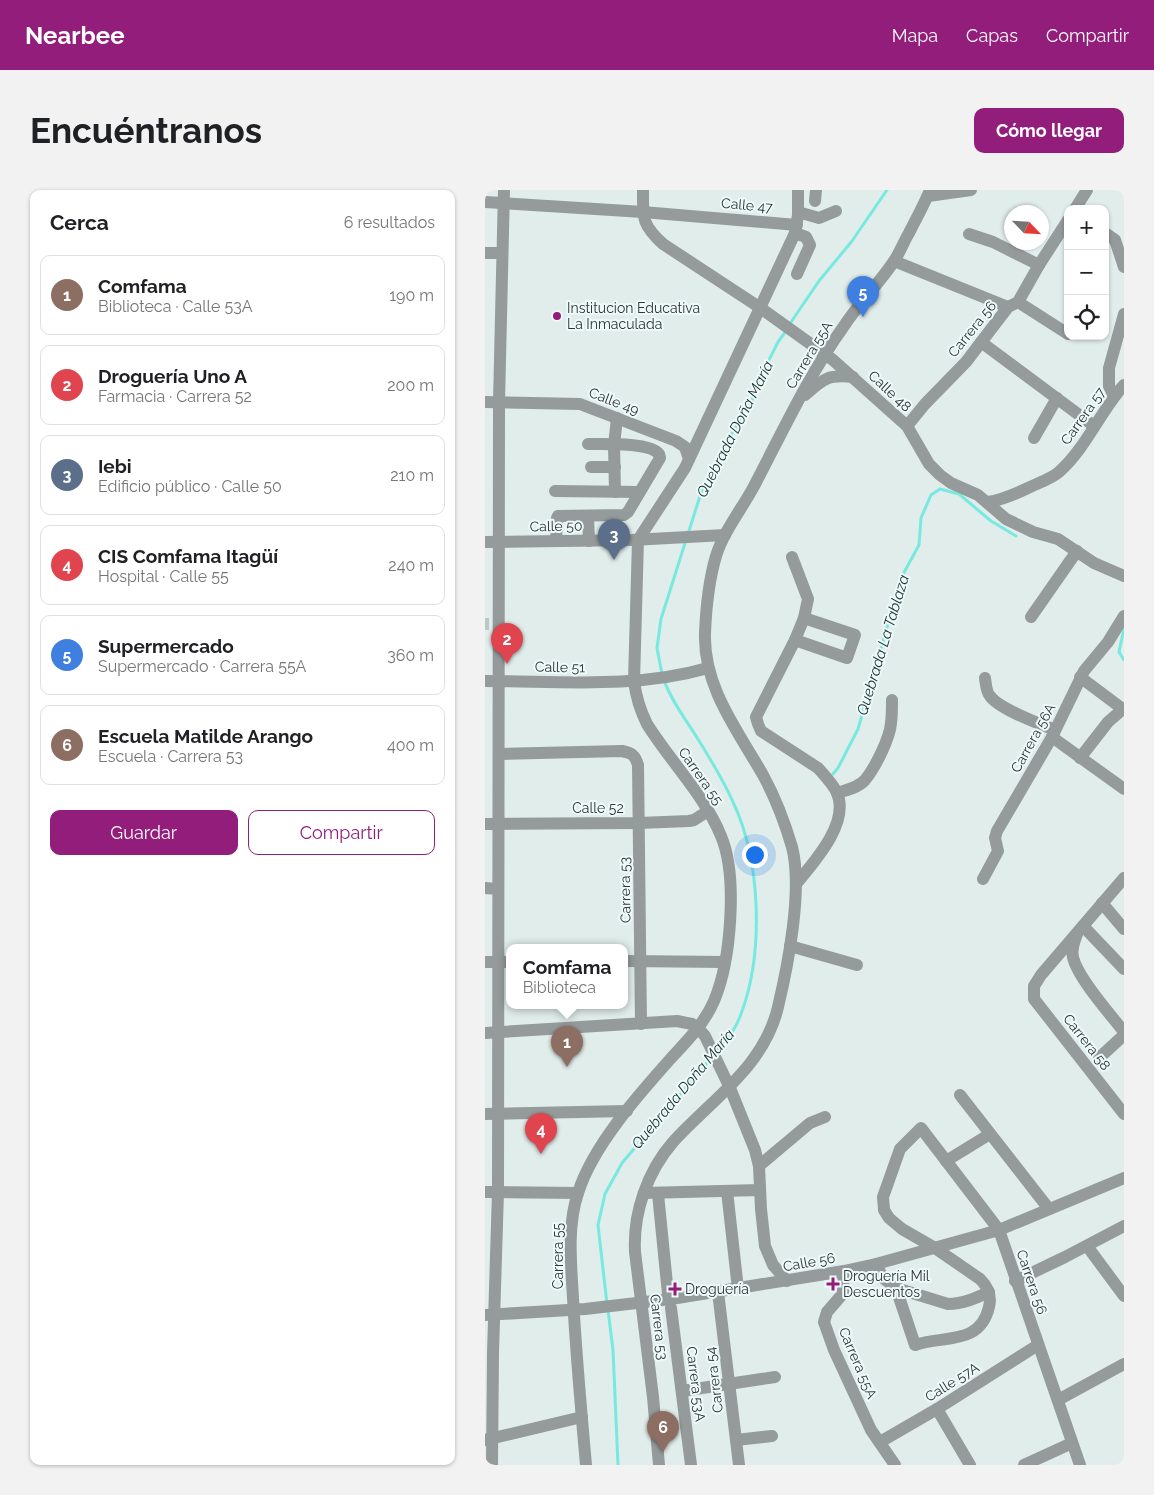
<!DOCTYPE html>
<html lang="es">
<head>
<meta charset="utf-8">
<style>
	:root { --surface:#fff; --page:#f2f2f2; --text:#202124; --muted:#757577; --line:#e0e0e0; --accent:#921d7b }
	body { margin:0; font-family:Raleway,sans-serif; background:var(--page); color:var(--text) }
	.controls { position:absolute; right:15px; top:15px; display:grid; overflow:hidden; border-radius:10px; box-shadow:0 1px 4px #0004 }
	.controls button { width:45px; height:45px; display:grid; place-items:center; padding:0; border:0; border-bottom:1px solid var(--line); background:var(--surface); color:var(--text); font:25px sans-serif }
	.compass { position:absolute; left:519px; top:15px; width:45px; height:45px; border-radius:50%; background:var(--surface); box-shadow:0 1px 4px #0004; rotate:115deg }
	.you { position:absolute; left:269px; top:664px; width:18px; height:18px; margin:-12px; border:4px solid #fff; border-radius:50%; background:#1a73e8; box-shadow:0 0 0 8px #1a73e833 }
	.badge { display:grid; place-items:center; width:32px; height:32px; border-radius:50%; background:var(--accent); color:#fff; font-size:16px; font-weight:700 }
	.pin { position:absolute; translate:-50% -41px; filter:drop-shadow(0 1px 2px #0008) }
	.pin::after { content:''; position:absolute; top:26px; width:18px; height:15px; background:inherit; clip-path:polygon(0 0,100% 0,50% 100%) }
	.popup { position:absolute; left:21px; top:754px; width:122px; height:65px; box-sizing:border-box; display:grid; place-content:center; border-radius:10px; background:var(--surface); filter:drop-shadow(0 1px 4px #0005); font-size:16px; white-space:nowrap; color:var(--muted) }
	.popup b { font-size:19px; color:var(--text) }
	.popup::after { content:''; position:absolute; left:50%; top:100%; margin-left:-10px; border:10px solid transparent; border-top-color:var(--surface) }
	.list { margin:0; padding:0; list-style:none }
	h2 { display:flex; justify-content:space-between; align-items:center; height:65px; margin:0; padding:0 20px; font-size:21px }
	h2 small { font-size:16px; font-weight:400; color:var(--muted) }
	.list li { display:grid; grid-template-columns:32px 1fr auto; gap:15px; align-items:center; box-sizing:border-box; height:80px; margin:0 10px 10px; padding:0 10px; border:1px solid var(--line); border-radius:10px }
	.list b { display:block; font-size:19px; white-space:nowrap }
	.list p { margin:0; font-size:16px; white-space:nowrap; color:var(--muted) }
	.list em { font-size:16px; font-style:normal; color:var(--muted) }
	.actions { display:flex; gap:10px; padding:15px 20px }
	.actions a { flex:1; padding:11px 0; border:1px solid var(--accent); border-radius:10px; text-align:center; font-size:18px; color:var(--accent) }
	.actions .main { background:var(--accent); color:#fff }
	.icon { flex:none; width:28px; height:28px; fill:none; stroke:currentColor; stroke-width:2; stroke-linecap:round; stroke-linejoin:round }
	.map { position:relative; flex:none; width:639px; height:1275px; overflow:hidden; border-radius:10px }
	header { display:flex; align-items:center; gap:30px; box-sizing:border-box; height:70px; padding:0 25px; background:var(--accent); color:#fff }
	header strong { font-size:24px }
	nav { display:flex; gap:28px; margin-inline-start:auto; font-size:18px }
	.intro { display:flex; align-items:center; justify-content:space-between; box-sizing:border-box; height:120px; padding:0 30px }
	h1 { margin:0; font-size:35px }
	.button { padding:12px 22px; border-radius:10px; background:var(--accent); color:#fff; font-size:18px; font-weight:700 }
	main { display:flex; gap:30px; padding:0 30px }
	aside { flex:1; background:var(--surface); border-radius:10px; box-shadow:0 1px 4px #0004 }
	.map>svg:first-child { display:block }
	.lines { fill:none; stroke-linecap:round; stroke-linejoin:round }
	.stream { stroke:#78e9df; stroke-width:3 }
	.minor-tunnel { stroke:#bdc8c6; stroke-width:12; stroke-dasharray:12 6; stroke-linecap:butt }
	.minor { stroke:#959b9a; stroke-width:12 }
	.poi-dot { fill:#921d7b; stroke:#edfaf9; stroke-width:2 }
	.labels { text-anchor:middle; stroke-width:4; stroke-linejoin:round; paint-order:stroke }
	.street-label { font-size:14px; fill:#2f3434; stroke:#edfaf9 }
	.poi-label { font-size:14px; fill:#2f3434; stroke:#edfaf9; text-anchor:start }
	.water-label { font-size:15px; font-style:italic; fill:#1c302e; stroke:#edfaf9 }
</style>
</head>
<body>
<header>
<strong>Nearbee</strong>
<nav><a>Mapa</a><a>Capas</a><a>Compartir</a></nav>
</header>
<div class="intro"><h1>Encuéntranos</h1><a class="button">Cómo llegar</a></div>
<main>
<aside>
<h2>Cerca<small>6 resultados</small></h2>
<ul class="list">
<li><span class="badge" style="background:#8d6e63">1</span><div><b>Comfama</b><p>Biblioteca · Calle 53A</p></div><em>190 m</em></li>
<li><span class="badge" style="background:#e0444e">2</span><div><b>Droguería Uno A</b><p>Farmacia · Carrera 52</p></div><em>200 m</em></li>
<li><span class="badge" style="background:#5c6f8a">3</span><div><b>Iebi</b><p>Edificio público · Calle 50</p></div><em>210 m</em></li>
<li><span class="badge" style="background:#e0444e">4</span><div><b>CIS Comfama Itagüí</b><p>Hospital · Calle 55</p></div><em>240 m</em></li>
<li><span class="badge" style="background:#3f7fe0">5</span><div><b>Supermercado</b><p>Supermercado · Carrera 55A</p></div><em>360 m</em></li>
<li><span class="badge" style="background:#8d6e63">6</span><div><b>Escuela Matilde Arango</b><p>Escuela · Carrera 53</p></div><em>400 m</em></li>
</ul>
<div class="actions"><a class="main">Guardar</a><a>Compartir</a></div>
</aside>
<div class="map">
<svg width="639" height="1275" viewBox="0 0 639 1275">
	<rect width="100%" height="100%" fill="#e0edeb"/>
	<g class="lines">
		<g class="stream">
			<path d="M 304,135 L 334,91 L 367,51 L 402,0"/>
			<path d="M 203,344 L 215,306 L 243,250 L 267,210 L 276,186 L 293,152 L 301,141"/>
			<path d="M 639,438 L 634,462 L 639,470"/>
			<path d="M 177,484 L 172,458 L 176,429 L 201,350"/>
			<path d="M 179,490 C 186,510 199,527 211,546 C 224,567 238,589 248,612 C 276,671 279,763 256,824 C 251,839 242,850 232,862"/>
			<path d="M 348,584 L 353,578 L 373,539 L 416,388 L 434,355 L 436,328 L 446,305 L 455,299 L 474,304 L 506,331 L 531,346"/>
			<path d="M 268,677 L 282,665"/>
			<path d="M 122,1114 L 113,1035 L 120,1004 L 137,973 L 227,867"/>
			<path d="M 123,1120 L 128,1160 L 133,1275"/>
		</g>
		<path class="minor-tunnel" d="M 0,434 L 4,434"/>
		<g class="minor">
			<path d="M 158,0 C 158,27 156,34 178,54 L 274,117 L 348,170 L 422,236 L 444,274 L 455,285 L 466,293 L 493,305 L 521,329 L 548,342 L 573,349 L 609,373 L 639,386"/>
			<path d="M 443,6 L 486,0"/>
			<path d="M 330,11 L 331,0"/>
			<path d="M 0,12 L 158,22 L 312,35"/>
			<path d="M 590,19 L 602,0"/>
			<path d="M 313,22 L 334,28 L 351,21"/>
			<path d="M 310,43 L 321,47 L 325,55 L 312,84"/>
			<path d="M 620,43 L 630,50 L 639,77"/>
			<path d="M 484,44 L 508,52 L 554,75"/>
			<path d="M 0,63 L 17,63"/>
			<path d="M 409,71 L 523,117"/>
			<path d="M 533,112 L 583,144"/>
			<path d="M 496,152 L 609,236"/>
			<path d="M 320,205 C 338,189 343,184 368,187"/>
			<path d="M 629,206 L 624,196 L 624,178 L 639,124"/>
			<path d="M 0,212 L 95,214 L 191,251 L 200,257 L 204,269"/>
			<path d="M 422,236 L 440,214 L 481,172 L 523,117 L 533,112 L 554,75 L 583,30"/>
			<path d="M 549,248 L 572,208"/>
			<path d="M 106,277 L 130,277"/>
			<path d="M 70,301 L 154,302"/>
			<path d="M 130,302 L 129,255 L 132,228"/>
			<path d="M 503,312 C 517,310 530,304 543,298 C 553,293 566,289 574,282 C 601,258 615,222 639,195"/>
			<path d="M 103,326 L 104,351"/>
			<path d="M 153,350 L 200,278 L 310,43 L 313,25 L 313,0"/>
			<path d="M 71,351 L 72,328 L 73,326 L 139,325 L 143,322 L 175,268 L 174,264 C 165,252 119,254 103,254"/>
			<path d="M 0,352 L 147,350 L 240,345"/>
			<path d="M 307,367 L 323,409 L 319,428 L 310,450 L 271,527 L 273,534 L 276,541 L 333,578 C 339,585 348,594 352,603 C 365,633 329,672 311,694"/>
			<path d="M 546,427 L 592,361"/>
			<path d="M 310,450 L 362,468 L 370,445 L 319,428"/>
			<path d="M 595,487 L 639,520"/>
			<path d="M 500,488 C 501,494 501,502 505,506 C 514,519 555,534 570,540"/>
			<path d="M 0,491 C 74,491 150,499 223,478"/>
			<path d="M 567,547 L 639,599"/>
			<path d="M 14,564 L 137,561 C 147,563 150,565 153,575 L 156,834"/>
			<path d="M 595,568 L 623,532 L 638,519"/>
			<path d="M 352,603 C 361,600 373,598 380,590 C 390,578 405,548 406,533 C 407,526 407,517 407,510"/>
			<path d="M 0,634 L 154,633 L 204,631 L 209,630 L 223,621"/>
			<path d="M 639,688 L 556,785 L 549,796 L 549,809 L 639,924"/>
			<path d="M 498,689 L 513,661 L 510,648 L 512,641 L 567,547 L 599,481 L 623,452 L 639,426"/>
			<path d="M 0,698 L 13,699"/>
			<path d="M 617,713 L 639,739"/>
			<path d="M 598,736 L 639,779"/>
			<path d="M 592,744 C 589,752 586,759 588,767 C 592,787 626,825 639,842"/>
			<path d="M 305,756 L 372,775"/>
			<path d="M 140,771 L 240,772"/>
			<path d="M 0,772 L 24,772"/>
			<path d="M 0,843 L 192,831 L 207,834 L 213,838 L 220,846 L 245,898 L 270,960 L 274,976 L 276,1019 L 280,1056 L 288,1075 L 302,1091"/>
			<path d="M 614,868 L 639,845"/>
			<path d="M 475,905 L 564,1019"/>
			<path d="M 0,924 L 142,921"/>
			<path d="M 461,971 L 505,944"/>
			<path d="M 274,976 L 325,933 L 340,927"/>
			<path d="M 242,1001 L 253,1099"/>
			<path d="M 0,1002 L 93,1003"/>
			<path d="M 159,1003 L 275,1000"/>
			<path d="M 173,1004 L 183,1104"/>
			<path d="M 602,1056 L 639,1106"/>
			<path d="M 391,1074 L 398,1088 L 411,1098 L 463,1114 C 478,1114 491,1108 504,1102"/>
			<path d="M 359,1081 L 358,1102 L 355,1107 L 342,1122 L 339,1132 L 349,1160 L 386,1240 L 410,1275"/>
			<path d="M 530,1091 L 580,1067 L 639,1036"/>
			<path d="M 411,1098 L 430,1155 C 458,1145 495,1156 504,1117 C 507,1105 503,1097 495,1089 L 450,1058 L 417,1039 L 404,1028 L 399,1020 L 398,1007 L 415,959 L 436,938 L 514,1040 L 595,1275"/>
			<path d="M 233,1102 L 254,1275"/>
			<path d="M 186,1118 L 206,1275"/>
			<path d="M 0,1125 L 100,1119 L 186,1109 L 359,1081 L 391,1074 L 514,1040 L 639,988"/>
			<path d="M 197,1201 L 290,1187"/>
			<path d="M 573,1210 L 639,1174"/>
			<path d="M 452,1219 L 485,1275"/>
			<path d="M 0,1250 L 97,1227"/>
			<path d="M 251,1250 L 287,1246"/>
			<path d="M 395,1252 L 452,1219 L 553,1155"/>
			<path d="M 7,1275 L 8,1163 L 13,1002 L 14,212 L 19,0"/>
			<path d="M 101,1275 C 96,1219 91,1164 88,1108 C 86,1073 82,1036 93,1003 C 108,955 155,903 188,866 C 204,849 220,832 229,811 C 246,771 253,686 236,646 C 220,606 185,571 162,534 C 155,520 151,507 149,491 L 153,350"/>
			<path d="M 174,1275 L 168,1207 L 150,1062 C 148,1023 162,982 188,952 C 227,909 279,877 293,817 C 303,775 318,699 307,657 C 300,633 290,607 278,585 C 253,541 218,497 220,443 C 221,418 224,390 231,366 C 239,341 256,320 268,298 C 297,243 323,186 359,136 C 373,114 392,96 407,74 C 414,65 418,53 424,43 C 431,29 439,15 445,0"/>
			<path d="M 539,1275 L 587,1253"/>
		</g>
	</g>
	<g class="poi-dot">
		<circle cx="72" cy="126" r="5"/>
		<path d="M345.5 1086.5h5v5h5v5h-5v5h-5v-5h-5v-5h5z"/>
		<path d="M187.5 1091.5h5v5h5v5h-5v5h-5v-5h-5v-5h5z"/>
	</g>
	<g class="labels">
		<g class="street-label">
			<text transform="translate(262 15) rotate(5)" y="5">Calle 47</text>
			<text transform="translate(487 139) rotate(-51)" y="5">Carrera 56</text>
			<text transform="translate(324 165) rotate(-59)" y="5">Carrera 55A</text>
			<text transform="translate(405 201) rotate(43)" y="5">Calle 48</text>
			<text transform="translate(129 211) rotate(21)" y="5">Calle 49</text>
			<text transform="translate(598 226) rotate(-55)" y="5">Carrera 57</text>
			<text transform="translate(71 336) rotate(-1)" y="5">Calle 50</text>
			<text transform="translate(75 477) rotate(1)" y="5">Calle 51</text>
			<text transform="translate(548 548) rotate(-61)" y="5">Carrera 56A</text>
			<text transform="translate(216 586) rotate(55)" y="5">Carrera 55</text>
			<text x="113" y="623">Calle 52</text>
			<text transform="translate(140 700) rotate(-91)" y="5">Carrera 53</text>
			<text transform="translate(602 852) rotate(52)" y="5">Carrera 58</text>
			<text transform="translate(73 1066) rotate(-90)" y="5">Carrera 55</text>
			<text transform="translate(324 1072) rotate(-10)" y="5">Calle 56</text>
			<text transform="translate(547 1092) rotate(71)" y="5">Carrera 56</text>
			<text transform="translate(174 1137) rotate(83)" y="5">Carrera 53</text>
			<text transform="translate(373 1173) rotate(67)" y="5">Carrera 55A</text>
			<text transform="translate(229 1190) rotate(-97)" y="5">Carrera 54</text>
			<text transform="translate(467 1192) rotate(-32)" y="5">Calle 57A</text>
			<text transform="translate(211 1194) rotate(83)" y="5">Carrera 53A</text>
		</g>
		<g class="poi-label">
			<text x="82" y="123">Institucion Educativa<tspan x="82" dy="16">La Inmaculada</tspan></text>
			<text x="358" y="1091">Droguería Mil<tspan x="358" dy="16">Descuentos</tspan></text>
			<text x="200" y="1104">Droguería</text>
		</g>
		<g class="water-label">
			<text transform="translate(250 239) rotate(-63)" y="5">Quebrada Doña María</text>
			<text transform="translate(398 455) rotate(-73)" y="5">Quebrada La Tablaza</text>
			<text transform="translate(198 899) rotate(-50)" y="5">Quebrada Doña María</text>
		</g>
	</g>
</svg>
<div class="controls">
<button>+</button>
<button>−</button>
<button><svg class="icon" aria-label="locate" viewBox="0 0 24 24"><circle cx="12" cy="12" r="6"/><path d="M12 2v4M12 18v4M2 12h4M18 12h4"/></svg></button>
</div>
<svg class="compass" viewBox="-18 -18 36 36"><path d="M0-13l5 13h-10z" fill="#e53935"/><path d="M0 13l5-13h-10z" fill="#757577"/></svg>
<div class="you"></div>
<div class="pin badge" style="left:82px;top:877px;background:#8d6e63">1</div>
<div class="popup"><b>Comfama</b>Biblioteca</div>
<div class="pin badge" style="left:22px;top:474px;background:#e0444e">2</div>
<div class="pin badge" style="left:129px;top:370px;background:#5c6f8a">3</div>
<div class="pin badge" style="left:56px;top:964px;background:#e0444e">4</div>
<div class="pin badge" style="left:378px;top:127px;background:#3f7fe0">5</div>
<div class="pin badge" style="left:178px;top:1262px;background:#8d6e63">6</div>
</div>
</main>
</body>
</html>
